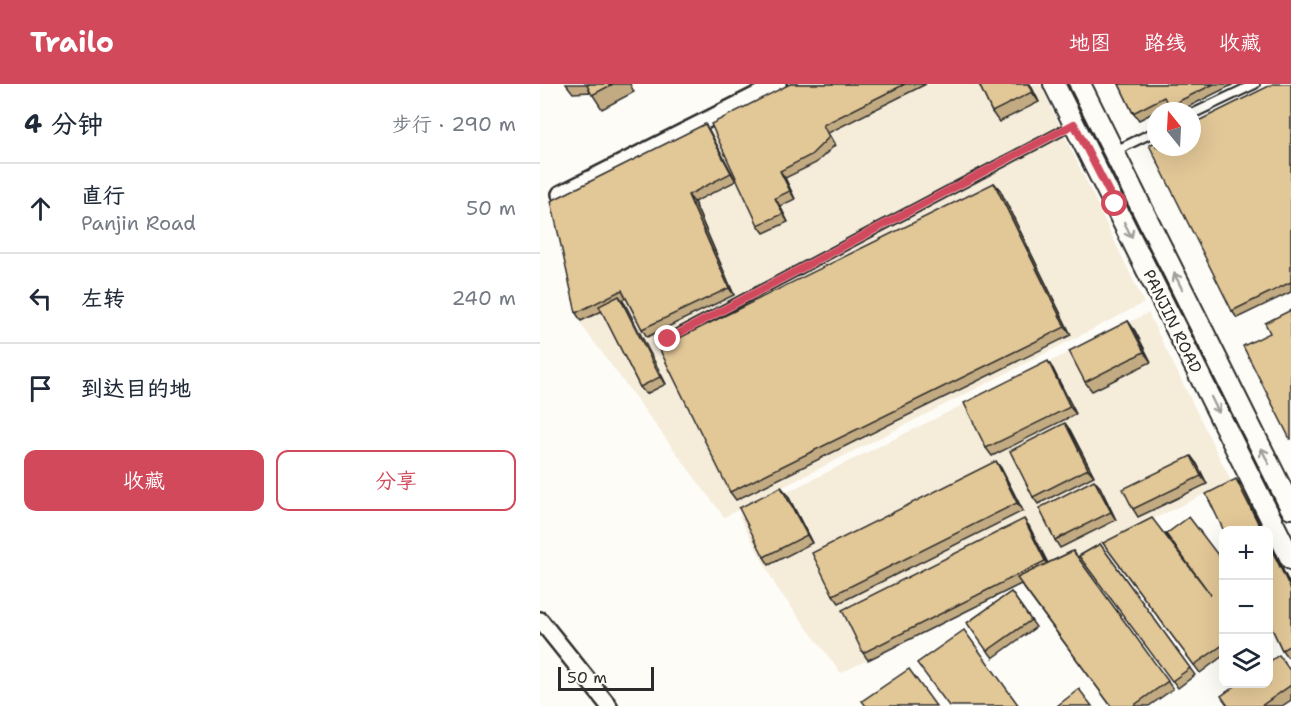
<!DOCTYPE html>
<html lang="zh">
<head>
<meta charset="utf-8">
<style>
	:root { --surface:#fff; --page:#f6f6f7; --text:#1f2937; --muted:#747a83; --line:#e0e1e3; --accent:#d1495b }
	body { margin:0; font-family:"Shantell Sans","LXGW WenKai TC",sans-serif; background:var(--page); color:var(--text) }
	.controls { position:absolute; right:18px; bottom:18px; display:grid; overflow:hidden; border-radius:12px; box-shadow:0 6px 24px #0002 }
	.controls button { width:54px; height:54px; display:grid; place-items:center; padding:0; border:0; border-bottom:2px solid var(--line); background:var(--surface); color:var(--text); font:30px sans-serif }
	.compass { position:absolute; left:607px; top:18px; width:54px; height:54px; border-radius:50%; background:var(--surface); box-shadow:0 6px 24px #0002; rotate:342deg }
	.scale { position:absolute; left:18px; bottom:15px; width:96px; box-sizing:border-box; padding-left:6px; border:3px solid #2b2b2b; border-top:0; font-size:16px; line-height:21px; white-space:nowrap; color:#2b2b2b; -webkit-text-stroke:4px #fdfcf7; paint-order:stroke }
	.stop { position:absolute; width:18px; height:18px; margin:-14px; border:4px solid #d1495b; border-radius:50%; background:#fff }
	.stop.end { background:#d1495b; border-color:#fff; box-shadow:0 2px 6px #0008 }
	.list { margin:0; padding:0; list-style:none }
	h2 { display:flex; justify-content:space-between; align-items:center; height:78px; margin:0; padding:0 24px; font-size:26px }
	h2 small { font-size:20px; font-weight:400; color:var(--muted) }
	.list li { display:grid; grid-template-columns:39px 1fr auto; gap:18px; align-items:center; box-sizing:border-box; height:90px; padding:0 24px; border-top:2px solid var(--line) }
	.list b { display:block; font-size:22px; white-space:nowrap }
	.list p { margin:0; font-size:20px; white-space:nowrap; color:var(--muted) }
	.list em { font-size:20px; font-style:normal; color:var(--muted) }
	.actions { display:flex; gap:12px; padding:18px 24px }
	.actions a { flex:1; padding:14px 0; border:2px solid var(--accent); border-radius:12px; text-align:center; font-size:21px; color:var(--accent) }
	.actions .main { background:var(--accent); color:#fff }
	.icon { flex:none; width:33px; height:33px; fill:none; stroke:currentColor; stroke-width:2; stroke-linecap:round; stroke-linejoin:round }
	.map { position:relative; flex:none; width:751px; height:622px; overflow:hidden }
	header { display:flex; align-items:center; gap:36px; box-sizing:border-box; height:84px; padding:0 30px; background:var(--accent); color:#fff }
	header strong { font-size:28px }
	nav { display:flex; gap:33px; margin-inline-start:auto; font-size:21px }
	main { display:flex }
	aside { flex:1; background:var(--surface) }
	.map>svg:first-child { display:block }
	.built { fill:#f5ecda }
	.lines { fill:none; stroke-linecap:round; stroke-linejoin:round }
	.service-casing { stroke:#2b2b2b; stroke-width:12 }
	.minor-casing { stroke:#2b2b2b; stroke-width:20 }
	.tertiary-casing { stroke:#2b2b2b; stroke-width:24 }
	.service { stroke:#fdfcf7; stroke-width:8 }
	.minor { stroke:#fdfcf7; stroke-width:15 }
	.tertiary { stroke:#fdfcf7; stroke-width:20 }
	.wall { fill:#c2ab82; stroke:#2b2b2b; stroke-width:1.5 }
	.shaded-wall { fill:#9e8b6a; stroke:#2b2b2b; stroke-width:1.5 }
	.building { fill:#e2c797; stroke:#2b2b2b; stroke-width:1.5 }
	.oneway { stroke:#9e9e9b }
	.route { stroke:#d1495b; stroke-width:8 }
	.labels { text-anchor:middle; stroke-width:6; stroke-linejoin:round; paint-order:stroke }
	.street-label { font-size:16px; fill:#2b2b2b; stroke:#fdfcf7 }
</style>
</head>
<body>
<header>
<strong>Trailo</strong>
<nav><a>地图</a><a>路线</a><a>收藏</a></nav>
</header>
<main>
<aside>
<h2>4 分钟<small>步行 · 290 m</small></h2>
<ul class="list">
<li><svg class="icon" aria-label="ahead" viewBox="0 0 24 24"><path d="M12 20V5M6 11l6-6 6 6"/></svg><div><b>直行</b><p>Panjin Road</p></div><em>50 m</em></li>
<li><svg class="icon" aria-label="left" viewBox="0 0 24 24"><path d="M17 20v-9H6M10 6l-5 5 5 5"/></svg><div><b>左转</b></div><em>240 m</em></li>
<li><svg class="icon" aria-label="arrive" viewBox="0 0 24 24"><path d="M6 21V4h12l-3 4 3 4H6"/></svg><div><b>到达目的地</b></div></li>
</ul>
<div class="actions"><a class="main">收藏</a><a>分享</a></div>
</aside>
<div class="map">
<svg width="751" height="622" viewBox="0 0 751 622">
	<rect width="100%" height="100%" fill="#fdfcf7"/>
	<filter id="ink" filterUnits="userSpaceOnUse"><feTurbulence type="fractalNoise" baseFrequency=".0167" numOctaves="2"/><feDisplacementMap in="SourceGraphic" scale="12" xChannelSelector="R" yChannelSelector="G"/><feConvolveMatrix kernelMatrix="1 2 1 2 8 2 1 2 1" color-interpolation-filters="sRGB"/></filter>
	<g filter="url(#ink)">
		<g class="built">
			<path d="M 263,0 L 500,0 L 604,219 L 184,433 L 40,239 L 15,124 Z"/>
			<path d="M 608,229 L 691,397 L 301,589 L 237,504 L 199,432 Z"/>
		</g>
		<g class="lines">
			<defs>
				<g id="service">
					<path d="M 652,30 L 715,0"/>
					<path d="M 575,67 L 616,47"/>
					<path d="M 128,255 L 533,41"/>
				</g>
				<g id="minor">
					<path d="M 20,110 L 238,0"/>
					<path d="M 0,536 L 69,622"/>
				</g>
				<g id="tertiary">
					<path d="M 514,0 L 751,475"/>
					<path d="M 540,0 L 751,424"/>
				</g>
			</defs>
			<use href="#service" class="service-casing"/>
			<use href="#minor" class="minor-casing"/>
			<use href="#tertiary" class="tertiary-casing"/>
			<use href="#service" class="service"/>
			<use href="#minor" class="minor"/>
			<use href="#tertiary" class="tertiary"/>
		</g>
		<g class="wall">
			<path d="M 26,0 L 90,0 L 94,8 L 62,25 L 51,8 L 33,9 Z"/>
			<path d="M 250,0 L 386,0 L 288,49 L 295,61 L 276,79 L 245,94 L 255,115 L 240,122 L 248,138 L 224,149 L 218,141 Z"/>
			<path d="M 439,0 L 490,0 L 499,18 L 459,38 L 452,28 Z"/>
			<path d="M 579,0 L 694,0 L 640,27 L 633,27 L 629,21 L 599,36 L 593,29 Z"/>
			<path d="M 751,0 L 751,208 L 697,234 L 692,227 Z"/>
			<path d="M 170,48 L 196,97 L 154,118 L 194,211 L 107,253 L 102,245 L 86,214 L 82,216 L 126,300 L 106,310 L 100,303 L 62,227 L 41,237 L 36,229 Z"/>
			<path d="M 454,99 L 460,106 L 531,251 L 196,416 L 190,408 Z"/>
			<path d="M 588,237 L 595,247 L 611,278 L 552,307 L 545,298 Z"/>
			<path d="M 513,285 L 536,330 L 452,372 L 446,364 Z"/>
			<path d="M 530,346 L 554,392 L 498,420 L 493,413 Z"/>
			<path d="M 657,380 L 667,400 L 598,433 L 593,425 Z"/>
			<path d="M 461,384 L 483,427 L 299,519 L 293,511 Z"/>
			<path d="M 241,403 L 247,410 L 272,459 L 229,481 L 224,473 Z"/>
			<path d="M 560,403 L 576,436 L 520,464 L 515,456 Z"/>
			<path d="M 489,442 L 508,479 L 533,467 L 633,605 L 609,622 L 571,622 L 481,500 L 328,576 L 323,569 Z"/>
			<path d="M 729,457 L 751,503 L 751,572 L 747,573 L 742,566 L 729,538 Z"/>
			<path d="M 563,459 L 665,504 L 684,479 L 684,571 L 660,589 Z"/>
			<path d="M 560,460 L 655,591 L 638,604 L 539,472 Z"/>
			<path d="M 471,508 L 496,543 L 453,574 L 427,539 Z"/>
			<path d="M 751,588 L 751,616 L 742,622 L 688,622 Z"/>
		</g>
		<g class="shaded-wall">
			<path d="M 488,0 L 490,0 L 499,18 L 492,8 Z"/>
			<path d="M 165,40 L 170,48 L 196,97 L 191,89 Z"/>
			<path d="M 240,87 L 245,94 L 255,115 L 250,107 Z"/>
			<path d="M 454,99 L 460,106 L 531,251 L 525,243 Z"/>
			<path d="M 148,111 L 154,118 L 194,211 L 189,204 Z"/>
			<path d="M 235,114 L 240,122 L 248,138 L 243,130 Z"/>
			<path d="M 79,212 L 85,220 L 126,300 L 120,293 Z"/>
			<path d="M 588,237 L 595,247 L 611,278 L 604,268 Z"/>
			<path d="M 508,277 L 513,285 L 536,330 L 530,323 Z"/>
			<path d="M 525,339 L 530,346 L 554,392 L 548,385 Z"/>
			<path d="M 651,372 L 657,380 L 667,400 L 661,392 Z"/>
			<path d="M 456,377 L 461,384 L 483,427 L 477,419 Z"/>
			<path d="M 696,395 L 702,402 L 723,447 L 722,447 Z"/>
			<path d="M 554,396 L 560,403 L 576,436 L 571,428 Z"/>
			<path d="M 241,403 L 247,410 L 272,459 L 267,451 Z"/>
			<path d="M 484,435 L 489,442 L 510,485 L 505,477 Z"/>
			<path d="M 729,457 L 751,503 L 751,506 L 729,460 Z"/>
		</g>
		<g class="building">
			<path d="M 50,0 L 73,0 L 52,11 L 47,1 Z"/>
			<path d="M 250,0 L 365,0 L 283,41 L 289,53 L 271,71 L 240,87 L 250,107 L 235,114 L 243,130 L 218,141 L 171,40 Z"/>
			<path d="M 439,0 L 488,0 L 492,8 L 452,28 Z"/>
			<path d="M 579,0 L 674,0 L 629,22 L 624,13 L 593,29 Z"/>
			<path d="M 733,0 L 751,0 L 751,198 L 692,227 L 609,61 L 616,58 L 616,63 L 652,63 L 652,40 Z"/>
			<path d="M 165,40 L 191,89 L 148,111 L 189,204 L 102,245 L 82,206 L 36,229 L 11,117 Z"/>
			<path d="M 454,99 L 525,243 L 190,408 L 119,264 Z"/>
			<path d="M 79,212 L 120,293 L 100,303 L 59,222 Z"/>
			<path d="M 751,226 L 751,355 L 750,355 L 703,262 L 730,249 L 725,239 Z"/>
			<path d="M 588,237 L 604,268 L 545,298 L 529,267 Z"/>
			<path d="M 508,277 L 530,323 L 446,364 L 424,319 Z"/>
			<path d="M 525,339 L 548,385 L 493,413 L 470,367 Z"/>
			<path d="M 651,372 L 661,392 L 593,425 L 583,405 Z"/>
			<path d="M 456,377 L 477,419 L 293,511 L 272,469 Z"/>
			<path d="M 696,395 L 722,447 L 684,447 L 666,410 Z"/>
			<path d="M 554,396 L 571,428 L 515,456 L 499,424 Z"/>
			<path d="M 241,403 L 267,451 L 224,473 L 199,424 Z"/>
			<path d="M 649,433 L 684,479 L 684,560 L 654,581 L 563,459 L 612,434 L 671,511 L 626,450 Z"/>
			<path d="M 484,435 L 505,477 L 323,569 L 302,526 Z"/>
			<path d="M 560,460 L 650,584 L 632,597 L 539,472 Z"/>
			<path d="M 729,460 L 751,506 L 751,561 L 742,566 L 729,538 Z"/>
			<path d="M 533,467 L 628,597 L 593,622 L 571,622 L 477,494 Z"/>
			<path d="M 471,508 L 491,536 L 447,567 L 427,539 Z"/>
			<path d="M 424,546 L 479,622 L 409,622 L 377,579 Z"/>
			<path d="M 739,571 L 751,588 L 751,601 L 721,622 L 688,622 L 681,612 L 698,600 L 729,600 L 729,578 Z"/>
			<path d="M 369,585 L 396,622 L 326,622 L 322,617 Z"/>
			<path d="M 539,605 L 552,622 L 517,622 Z"/>
		</g>
		<defs><path id="oneway-shaft" d="M-6 0H5M1.5-3L5.5 0L1.5 3" fill="none" stroke-width="1.6" stroke-linecap="round" stroke-linejoin="round" transform="scale(1.5)"/></defs>
		<g class="oneway">
			<use href="#oneway-shaft" transform="translate(588 146) rotate(64)"/>
			<use href="#oneway-shaft" transform="translate(638 197) rotate(-116)"/>
			<use href="#oneway-shaft" transform="translate(675 321) rotate(64)"/>
			<use href="#oneway-shaft" transform="translate(725 372) rotate(-116)"/>
		</g>
	</g>
	<g class="lines" filter="url(#ink)">
		<path class="route" d="M 128,255 L 534,40 L 575,120"/>
	</g>
	<g class="labels">
		<g class="street-label">
			<text transform="translate(633 237) rotate(64)" y="6">PANJIN ROAD</text>
		</g>
	</g>
</svg>
<div class="controls">
<button>+</button>
<button>−</button>
<button><svg class="icon" aria-label="layers" viewBox="0 0 24 24"><path d="M12 4l9 5-9 5-9-5zM3 14l9 5 9-5"/></svg></button>
</div>
<svg class="compass" viewBox="-18 -18 36 36"><path d="M0-13l5 13h-10z" fill="#e53935"/><path d="M0 13l5-13h-10z" fill="#747a83"/></svg>
<div class="scale">50 m</div>
<div class="stop" style="left:575px;top:120px"></div>
<div class="stop end" style="left:128px;top:255px"></div>
</div>
</main>
</body>
</html>
